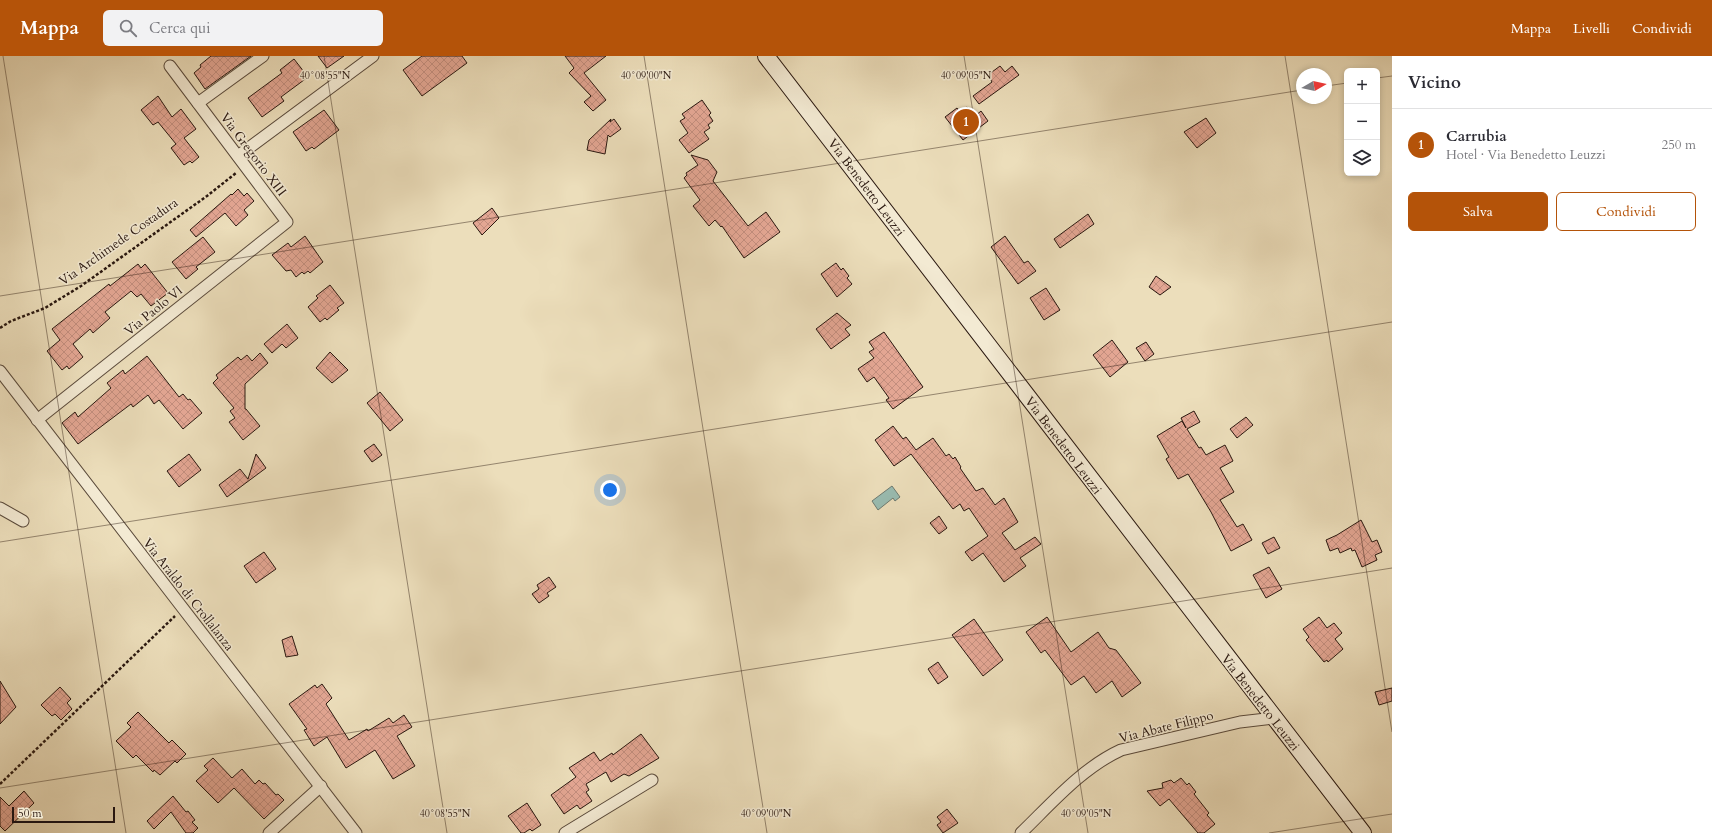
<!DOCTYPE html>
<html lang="it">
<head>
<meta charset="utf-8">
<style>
	:root { --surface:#fff; --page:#f2f2f3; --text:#2b2b33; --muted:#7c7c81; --line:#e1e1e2; --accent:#b45309 }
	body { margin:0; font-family:Cardo,serif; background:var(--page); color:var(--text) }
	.controls { position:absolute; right:12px; top:12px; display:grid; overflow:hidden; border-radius:6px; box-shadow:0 2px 6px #0003 }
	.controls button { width:36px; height:36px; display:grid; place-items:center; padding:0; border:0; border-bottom:1px solid var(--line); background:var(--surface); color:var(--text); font:20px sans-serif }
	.compass { position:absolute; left:1296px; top:12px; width:36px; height:36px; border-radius:50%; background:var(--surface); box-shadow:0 2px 6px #0003; rotate:81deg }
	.scale { position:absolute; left:12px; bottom:10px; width:103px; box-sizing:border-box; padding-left:4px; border:2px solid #2a1810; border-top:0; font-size:11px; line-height:14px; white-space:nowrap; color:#2a1810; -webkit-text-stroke:3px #f3ead3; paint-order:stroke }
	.you { position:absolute; left:610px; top:434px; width:14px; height:14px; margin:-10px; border:3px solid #fff; border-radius:50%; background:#1a73e8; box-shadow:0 0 0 6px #1a73e833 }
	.badge { display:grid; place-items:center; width:26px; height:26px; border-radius:50%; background:var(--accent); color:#fff; font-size:13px; font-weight:700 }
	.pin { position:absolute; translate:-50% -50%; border:2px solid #fff; box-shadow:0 1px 4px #0006 }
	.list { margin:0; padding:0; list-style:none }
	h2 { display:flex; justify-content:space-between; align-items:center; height:52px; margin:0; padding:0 16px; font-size:17px }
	h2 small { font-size:13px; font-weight:400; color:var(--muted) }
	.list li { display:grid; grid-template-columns:26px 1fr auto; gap:12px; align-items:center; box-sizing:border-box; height:72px; padding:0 16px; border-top:1px solid var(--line) }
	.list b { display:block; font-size:15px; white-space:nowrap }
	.list p { margin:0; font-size:13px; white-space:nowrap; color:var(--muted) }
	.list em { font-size:13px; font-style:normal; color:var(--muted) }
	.actions { display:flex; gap:8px; padding:12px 16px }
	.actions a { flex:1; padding:9px 0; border:1px solid var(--accent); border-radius:6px; text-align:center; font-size:14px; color:var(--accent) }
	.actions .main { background:var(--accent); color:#fff }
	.icon { flex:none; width:22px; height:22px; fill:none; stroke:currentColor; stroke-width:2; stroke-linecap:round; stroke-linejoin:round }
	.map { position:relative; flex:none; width:1392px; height:777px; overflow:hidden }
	header { display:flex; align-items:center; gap:24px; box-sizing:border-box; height:56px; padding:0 20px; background:var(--accent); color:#fff }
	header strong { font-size:19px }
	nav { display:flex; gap:22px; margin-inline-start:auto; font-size:14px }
	.search { width:280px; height:36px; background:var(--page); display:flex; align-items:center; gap:10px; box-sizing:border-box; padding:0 14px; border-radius:6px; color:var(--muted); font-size:15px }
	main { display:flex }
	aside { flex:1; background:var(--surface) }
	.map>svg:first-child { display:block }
	.water { fill:#99bcb1; stroke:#6d7a71 }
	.building { fill:url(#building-cross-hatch); stroke:#2a1810 }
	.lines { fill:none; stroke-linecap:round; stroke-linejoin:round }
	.street-casing { stroke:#5a4a3b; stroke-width:13 }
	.secondary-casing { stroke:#2a1810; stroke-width:18 }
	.path { stroke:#2a1810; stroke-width:2.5; stroke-dasharray:3 2; stroke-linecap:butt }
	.street { stroke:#f3ead3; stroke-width:11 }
	.secondary { stroke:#f3ead3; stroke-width:16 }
	.ticks { fill:none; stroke:#2a1810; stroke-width:1; stroke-opacity:0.45 }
	.labels { text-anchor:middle; stroke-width:3; stroke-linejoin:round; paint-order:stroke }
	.street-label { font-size:13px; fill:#2a1810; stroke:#f3ead3 }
	.ticks-label { font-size:10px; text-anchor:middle; fill:#2a1810; stroke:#f3ead3; stroke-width:3; stroke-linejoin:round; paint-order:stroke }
</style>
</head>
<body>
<header>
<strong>Mappa</strong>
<div class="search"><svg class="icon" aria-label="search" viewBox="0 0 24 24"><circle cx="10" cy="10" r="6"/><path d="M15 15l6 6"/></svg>Cerca qui</div>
<nav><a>Mappa</a><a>Livelli</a><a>Condividi</a></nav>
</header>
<main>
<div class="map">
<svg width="1392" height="777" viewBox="0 0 1392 777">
	<defs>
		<pattern id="building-cross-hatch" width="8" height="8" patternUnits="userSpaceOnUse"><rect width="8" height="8" fill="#e3a693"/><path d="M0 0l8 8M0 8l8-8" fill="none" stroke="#c38e7e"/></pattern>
	</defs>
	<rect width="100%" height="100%" fill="#ecdebb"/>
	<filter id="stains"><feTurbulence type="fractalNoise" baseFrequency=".005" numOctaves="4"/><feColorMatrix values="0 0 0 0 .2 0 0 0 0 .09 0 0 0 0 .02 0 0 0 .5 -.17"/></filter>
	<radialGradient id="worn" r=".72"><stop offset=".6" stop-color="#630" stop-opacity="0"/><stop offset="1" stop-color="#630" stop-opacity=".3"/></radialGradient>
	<path class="water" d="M 892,430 L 900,441 L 895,445 L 893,442 L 878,454 L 872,445 Z"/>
	<g class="building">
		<path d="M 211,0 L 251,0 L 205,33 L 194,17 L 201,11 L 200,9 Z"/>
		<path d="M 318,0 L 344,0 L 327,12 Z"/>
		<path d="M 422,0 L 462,0 L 467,7 L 422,40 L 403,14 Z"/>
		<path d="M 565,0 L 606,0 L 584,17 L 606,44 L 593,55 L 584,46 L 591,40 L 569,17 L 574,12 Z"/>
		<path d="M 294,3 L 308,21 L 281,41 L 284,45 L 262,61 L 248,42 L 282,17 L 280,14 Z"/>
		<path d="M 1000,10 L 1005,16 L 1012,10 L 1019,19 L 979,48 L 973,40 L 992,26 L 988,19 Z"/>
		<path d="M 158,40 L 172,61 L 181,53 L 196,73 L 184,82 L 199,101 L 192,107 L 190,105 L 184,109 L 171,92 L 176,88 L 158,66 L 153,69 L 141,54 Z"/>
		<path d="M 702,44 L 711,57 L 709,59 L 713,65 L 708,69 L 710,72 L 704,76 L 709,83 L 689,97 L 679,84 L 688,77 L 680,65 L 685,62 L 682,58 Z"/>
		<path d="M 967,51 L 974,61 L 981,55 L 988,65 L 963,84 L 945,61 L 957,52 L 960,56 Z"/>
		<path d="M 324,54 L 339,74 L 314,93 L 312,91 L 306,95 L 293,76 Z"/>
		<path d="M 1206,62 L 1216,77 L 1197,92 L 1184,76 Z"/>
		<path d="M 611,63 L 610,66 L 614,63 L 621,73 L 610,81 L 608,79 L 605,98 L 587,94 L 589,84 Z"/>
		<path d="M 691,99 L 708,104 L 717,116 L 713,125 L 748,170 L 766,156 L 780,176 L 744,202 L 722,170 L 721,171 L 715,164 L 709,170 L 693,150 L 700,144 L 684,122 L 687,119 L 686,117 L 698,109 Z"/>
		<path d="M 238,133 L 244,140 L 247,137 L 254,145 L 244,154 L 248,159 L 236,170 L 225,157 L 196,181 L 190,174 L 231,138 L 232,139 Z"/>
		<path d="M 492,152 L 499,162 L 482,179 L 473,167 Z"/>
		<path d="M 1088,158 L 1094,168 L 1060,192 L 1054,183 Z"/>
		<path d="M 305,180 L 323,206 L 310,217 L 308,215 L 304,218 L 302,216 L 296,221 L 291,214 L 286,215 L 272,199 L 288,187 L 291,191 Z"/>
		<path d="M 1005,180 L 1024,207 L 1028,205 L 1036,215 L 1018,228 L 991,191 Z"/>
		<path d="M 203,181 L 215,196 L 196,211 L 198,213 L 186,223 L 172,206 Z"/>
		<path d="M 836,207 L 841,214 L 843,212 L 849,220 L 847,222 L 852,228 L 837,241 L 821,218 Z"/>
		<path d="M 138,208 L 141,212 L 145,208 L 168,237 L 151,250 L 141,238 L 137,241 L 131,235 L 105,256 L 110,262 L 93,277 L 90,273 L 73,288 L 83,301 L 69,313 L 67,310 L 62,314 L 47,295 L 60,284 L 52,273 L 109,228 L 110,230 Z"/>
		<path d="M 1156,220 L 1171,231 L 1160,239 L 1149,231 Z"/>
		<path d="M 330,229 L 344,247 L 337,252 L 339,254 L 327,264 L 325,262 L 320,266 L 308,251 L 318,242 L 316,240 Z"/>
		<path d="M 1046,232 L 1060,254 L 1044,264 L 1030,242 Z"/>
		<path d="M 837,257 L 851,269 L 845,273 L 850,279 L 831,293 L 816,273 Z"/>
		<path d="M 287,268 L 298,282 L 286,292 L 282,288 L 272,297 L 264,288 Z"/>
		<path d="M 884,276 L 923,331 L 893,353 L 886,344 L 889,342 L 874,321 L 867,326 L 858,313 L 874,302 L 869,296 L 874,293 L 869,286 Z"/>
		<path d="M 1112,284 L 1128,306 L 1110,321 L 1093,299 Z"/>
		<path d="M 1146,286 L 1154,298 L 1145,305 L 1136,292 Z"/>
		<path d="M 330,296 L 348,314 L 332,327 L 316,312 Z"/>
		<path d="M 260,297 L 268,307 L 245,328 L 245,353 L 246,353 L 260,370 L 243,384 L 229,366 L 235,362 L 230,355 L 234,352 L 213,327 L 218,322 L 216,319 L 238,301 L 241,304 L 247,299 L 252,305 Z"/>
		<path d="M 147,300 L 179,341 L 183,338 L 188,344 L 190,343 L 202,357 L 183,373 L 159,344 L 154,348 L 148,339 L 133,351 L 131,348 L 78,388 L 62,367 L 75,356 L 78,361 L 111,332 L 107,327 L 123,314 L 125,318 Z"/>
		<path d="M 380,336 L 403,364 L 390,375 L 367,347 Z"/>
		<path d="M 1194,355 L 1200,366 L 1187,373 L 1199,392 L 1201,391 L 1206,399 L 1225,389 L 1233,405 L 1220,412 L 1234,436 L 1220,444 L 1237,471 L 1243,468 L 1252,484 L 1231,495 L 1211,456 L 1188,418 L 1178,423 L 1166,403 L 1169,401 L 1157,380 L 1182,365 L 1186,372 L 1181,362 Z"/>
		<path d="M 1246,361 L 1253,369 L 1237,382 L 1230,373 Z"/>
		<path d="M 893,370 L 903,383 L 906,381 L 916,394 L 933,382 L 946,400 L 949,398 L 953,403 L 955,401 L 961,411 L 960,412 L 976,435 L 983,432 L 995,449 L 1004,442 L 1018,466 L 1002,477 L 1015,494 L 1035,481 L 1041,488 L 1020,502 L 1026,510 L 1004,526 L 983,497 L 972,505 L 965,496 L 988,480 L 969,452 L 964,455 L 960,448 L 953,453 L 911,398 L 894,410 L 875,384 Z"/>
		<path d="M 374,388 L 382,399 L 372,406 L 364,395 Z"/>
		<path d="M 189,398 L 201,414 L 179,431 L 167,415 Z"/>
		<path d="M 256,398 L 266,412 L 227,441 L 219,429 L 240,413 L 248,423 Z"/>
		<path d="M 939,460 L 947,472 L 939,478 L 930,467 Z"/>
		<path d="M 1361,464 L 1372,486 L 1377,484 L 1382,496 L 1375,499 L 1377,504 L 1362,511 L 1355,494 L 1352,495 L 1351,492 L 1340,497 L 1338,492 L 1330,495 L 1326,484 L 1337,479 Z"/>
		<path d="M 1274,481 L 1280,492 L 1268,498 L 1262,487 Z"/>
		<path d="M 264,496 L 276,513 L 256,527 L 244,510 Z"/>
		<path d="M 1269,511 L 1282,533 L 1266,542 L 1253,519 Z"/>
		<path d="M 549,521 L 556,531 L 547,537 L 549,540 L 539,547 L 532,538 L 539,533 L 537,529 Z"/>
		<path d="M 1047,561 L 1071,596 L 1098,576 L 1109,592 L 1116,594 L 1141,627 L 1122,641 L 1112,625 L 1096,637 L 1084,620 L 1071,629 L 1045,594 L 1041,597 L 1026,576 Z"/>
		<path d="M 1319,561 L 1327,572 L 1334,567 L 1342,577 L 1335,583 L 1343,593 L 1328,606 L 1327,604 L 1324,606 L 1306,584 L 1309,581 L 1303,573 Z"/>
		<path d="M 974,563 L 1003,604 L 983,620 L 952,579 Z"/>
		<path d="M 292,580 L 298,599 L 286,601 L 282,584 Z"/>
		<path d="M 938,606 L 948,621 L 938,628 L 928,613 Z"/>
		<path d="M 0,625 L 16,651 L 0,668 Z"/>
		<path d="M 322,628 L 332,642 L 326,648 L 349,684 L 367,673 L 368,675 L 389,662 L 393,667 L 404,659 L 412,671 L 397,680 L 415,710 L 393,723 L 375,694 L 346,712 L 327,681 L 314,690 L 304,674 L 307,673 L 289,648 L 315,629 L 317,632 Z"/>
		<path d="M 60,631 L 71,643 L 67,647 L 72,653 L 61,664 L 55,658 L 52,660 L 41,649 Z"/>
		<path d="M 1392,632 L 1392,645 L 1379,649 L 1375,636 Z"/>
		<path d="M 138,656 L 169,687 L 172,684 L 186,698 L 177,707 L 175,705 L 160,719 L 154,714 L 153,716 L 136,699 L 133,702 L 116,685 L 131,671 L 127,667 Z"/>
		<path d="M 641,678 L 659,702 L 629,720 L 624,718 L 611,726 L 606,716 L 586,728 L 589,734 L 586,736 L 592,745 L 580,753 L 577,749 L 564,758 L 551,739 L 576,721 L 569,712 L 594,696 L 600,705 L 612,697 L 613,699 Z"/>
		<path d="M 213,702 L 232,722 L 242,713 L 255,728 L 259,724 L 263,728 L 265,727 L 276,739 L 278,738 L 284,744 L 264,763 L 234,732 L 218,747 L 196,725 L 208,714 L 204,710 Z"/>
		<path d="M 1181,722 L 1187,729 L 1189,727 L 1196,736 L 1194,738 L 1209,757 L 1207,759 L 1215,768 L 1204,777 L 1198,777 L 1169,743 L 1160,750 L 1147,735 L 1163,732 L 1162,727 L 1171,724 L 1174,727 Z"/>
		<path d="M 24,735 L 34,747 L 5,775 L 0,770 L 0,741 L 9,750 Z"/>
		<path d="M 173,740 L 186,756 L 188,755 L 195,764 L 192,766 L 198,772 L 193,777 L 186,777 L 171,756 L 154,773 L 147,765 Z"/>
		<path d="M 527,747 L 541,769 L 532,775 L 530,773 L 524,777 L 521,777 L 508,760 Z"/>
		<path d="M 947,753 L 958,767 L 943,777 L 937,769 L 941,766 L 937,761 Z"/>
	</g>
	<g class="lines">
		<defs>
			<g id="street">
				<path d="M 198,47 L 263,0"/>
				<path d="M 238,100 L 373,0"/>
				<path d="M 0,315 L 356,777"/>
				<path d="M 37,364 L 287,166 L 170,10"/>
				<path d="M 0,452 L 23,465"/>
				<path d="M 269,777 L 321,730"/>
				<path d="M 565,777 L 652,724"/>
				<path d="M 1021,777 C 1052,747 1082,712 1121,694 L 1240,666 L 1274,662"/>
			</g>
			<path id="secondary" d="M 766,0 L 1363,777"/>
		</defs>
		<use href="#street" class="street-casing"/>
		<use href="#secondary" class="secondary-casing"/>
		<g class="path">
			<path d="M 0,272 L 11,265 L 45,252 L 81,230 L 207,140 L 236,117"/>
			<path d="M 0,728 L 175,560"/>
		</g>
		<use href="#street" class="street"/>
		<use href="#secondary" class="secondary"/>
	</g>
	<path class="ticks" d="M 3,0 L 126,777M 324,0 L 447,777M 644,0 L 767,777M 964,0 L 1088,777M 1285,0 L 1392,676M 1377,22 L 1392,20M 1326,30 L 1347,27M 0,240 L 1302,34M 0,486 L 1392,266M 0,732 L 1392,512M 1269,777 L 1392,758"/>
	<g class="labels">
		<g class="street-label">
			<text transform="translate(254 98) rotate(53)" y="5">Via Gregorio XIII</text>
			<text transform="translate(867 131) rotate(53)" y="5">Via Benedetto Leuzzi</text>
			<text transform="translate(118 185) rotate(-35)" y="5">Via Archimede Costadura</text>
			<text transform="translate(153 254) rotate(-39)" y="5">Via Paolo VI</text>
			<text transform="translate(1064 389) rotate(53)" y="5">Via Benedetto Leuzzi</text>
			<text transform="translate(189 538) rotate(52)" y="5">Via Araldo di Crollalanza</text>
			<text transform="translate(1261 646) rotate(52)" y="5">Via Benedetto Leuzzi</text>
			<text transform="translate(1166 670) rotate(-14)" y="5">Via Abate Filippo</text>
		</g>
	</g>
	<g class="ticks-label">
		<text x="325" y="23">40°08'55"N</text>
		<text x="646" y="23">40°09'00"N</text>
		<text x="966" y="23">40°09'05"N</text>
		<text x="445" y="761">40°08'55"N</text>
		<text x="766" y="761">40°09'00"N</text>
		<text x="1086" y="761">40°09'05"N</text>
	</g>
	<rect width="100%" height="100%" filter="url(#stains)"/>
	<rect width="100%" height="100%" fill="url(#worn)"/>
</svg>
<div class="controls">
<button>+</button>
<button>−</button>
<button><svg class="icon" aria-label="layers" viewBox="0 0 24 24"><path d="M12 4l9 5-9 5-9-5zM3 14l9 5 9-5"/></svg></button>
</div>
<svg class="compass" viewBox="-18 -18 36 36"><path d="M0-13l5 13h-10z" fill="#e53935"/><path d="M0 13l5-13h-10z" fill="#7c7c81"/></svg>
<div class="scale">50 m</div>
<div class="you"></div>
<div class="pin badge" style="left:966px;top:66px">1</div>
</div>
<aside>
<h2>Vicino<small></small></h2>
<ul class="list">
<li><span class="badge">1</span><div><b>Carrubia</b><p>Hotel · Via Benedetto Leuzzi</p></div><em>250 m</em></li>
</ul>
<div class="actions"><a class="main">Salva</a><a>Condividi</a></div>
</aside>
</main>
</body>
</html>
